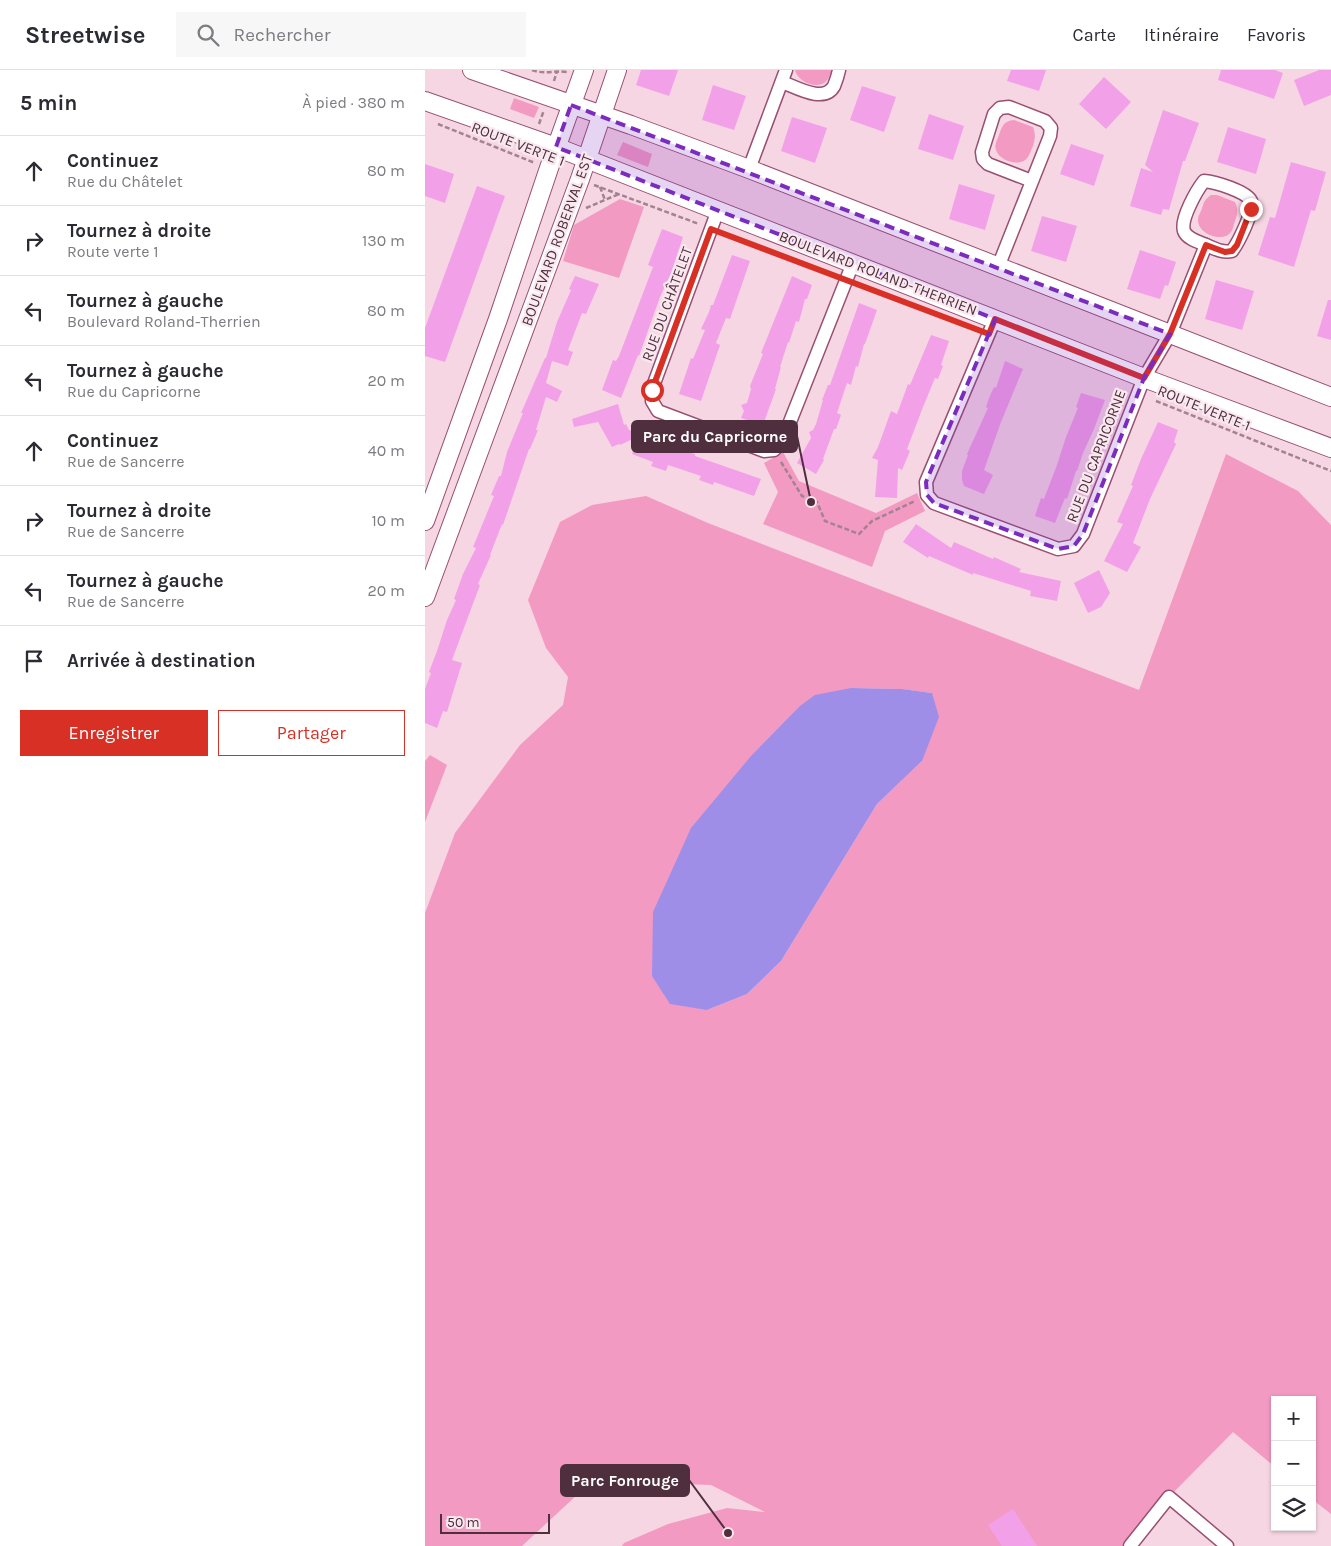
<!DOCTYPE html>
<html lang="fr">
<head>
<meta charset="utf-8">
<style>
	:root { --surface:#fff; --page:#f7f7f7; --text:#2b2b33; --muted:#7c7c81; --line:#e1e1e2; --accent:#d93025 }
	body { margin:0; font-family:Karla,sans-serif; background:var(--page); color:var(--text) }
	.controls { position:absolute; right:15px; bottom:15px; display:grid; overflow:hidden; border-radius:0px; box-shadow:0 1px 4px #0004 }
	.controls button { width:45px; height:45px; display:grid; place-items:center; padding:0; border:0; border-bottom:1px solid var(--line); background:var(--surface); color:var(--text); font:25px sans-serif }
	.scale { position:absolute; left:15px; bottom:12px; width:110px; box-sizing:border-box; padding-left:5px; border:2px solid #4f2f3e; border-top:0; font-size:14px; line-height:18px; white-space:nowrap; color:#4f2f3e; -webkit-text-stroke:4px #fae8ef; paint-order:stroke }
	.stop { position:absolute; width:15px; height:15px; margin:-11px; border:4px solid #d93025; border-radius:50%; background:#fff }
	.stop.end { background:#d93025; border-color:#fff; box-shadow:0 1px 5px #0008 }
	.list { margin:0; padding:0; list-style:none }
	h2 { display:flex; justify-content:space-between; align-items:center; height:65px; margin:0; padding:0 20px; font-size:21px }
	h2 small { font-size:16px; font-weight:400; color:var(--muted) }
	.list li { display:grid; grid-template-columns:32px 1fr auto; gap:15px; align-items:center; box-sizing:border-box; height:70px; padding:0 20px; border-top:1px solid var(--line) }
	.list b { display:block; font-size:19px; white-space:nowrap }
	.list p { margin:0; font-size:16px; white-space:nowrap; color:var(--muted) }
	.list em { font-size:16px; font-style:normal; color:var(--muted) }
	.actions { display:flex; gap:10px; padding:15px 20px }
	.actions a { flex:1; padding:11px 0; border:1px solid var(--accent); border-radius:0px; text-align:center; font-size:18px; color:var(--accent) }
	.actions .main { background:var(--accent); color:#fff }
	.icon { flex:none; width:28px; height:28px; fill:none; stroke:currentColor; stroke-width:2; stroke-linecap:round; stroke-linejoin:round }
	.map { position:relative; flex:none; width:906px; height:1476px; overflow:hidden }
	header { display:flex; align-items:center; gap:30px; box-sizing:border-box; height:70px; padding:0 25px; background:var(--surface); border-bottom:1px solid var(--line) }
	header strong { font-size:24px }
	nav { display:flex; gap:28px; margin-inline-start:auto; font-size:18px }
	.search { width:350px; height:45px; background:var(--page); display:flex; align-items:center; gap:12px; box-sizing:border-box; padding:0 18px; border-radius:0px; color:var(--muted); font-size:19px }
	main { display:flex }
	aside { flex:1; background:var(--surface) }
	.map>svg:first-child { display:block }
	.green { fill:#f39ac3; fill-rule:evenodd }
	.water { fill:#9e8ee8 }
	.building { fill:#f2a1e8 }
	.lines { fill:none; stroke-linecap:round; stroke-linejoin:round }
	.street-casing { stroke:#975072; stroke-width:15 }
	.secondary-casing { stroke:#975072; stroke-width:20 }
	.path { stroke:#a38291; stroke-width:2.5; stroke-dasharray:5 2.5; stroke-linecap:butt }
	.street { stroke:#fff; stroke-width:12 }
	.secondary { stroke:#fff; stroke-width:18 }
	.route { stroke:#d93025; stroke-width:6 }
	.marked { fill:#7b2cbf; fill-opacity:0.2; stroke:#7b2cbf; stroke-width:4; stroke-dasharray:10 6; stroke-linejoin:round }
	.labels { text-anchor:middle; stroke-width:4.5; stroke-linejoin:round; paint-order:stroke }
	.street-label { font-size:15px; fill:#4f2f3e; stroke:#fae8ef }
	.leader { fill:none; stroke:#4f2f3e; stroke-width:2 }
	.callout-dot { fill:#4f2f3e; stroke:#fae8ef; stroke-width:2 }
	.callout { fill:#4f2f3e; stroke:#4f2f3e; stroke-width:2 }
	.callout-label { font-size:16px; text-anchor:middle; font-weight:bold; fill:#fff }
</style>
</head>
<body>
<header>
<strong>Streetwise</strong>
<div class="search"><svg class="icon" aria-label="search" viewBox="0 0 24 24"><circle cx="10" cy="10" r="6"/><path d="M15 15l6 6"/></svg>Rechercher</div>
<nav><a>Carte</a><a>Itinéraire</a><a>Favoris</a></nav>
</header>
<main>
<aside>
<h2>5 min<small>À pied · 380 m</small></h2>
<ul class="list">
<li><svg class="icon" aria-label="ahead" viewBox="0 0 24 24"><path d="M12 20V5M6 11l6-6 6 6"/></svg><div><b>Continuez</b><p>Rue du Châtelet</p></div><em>80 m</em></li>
<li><svg class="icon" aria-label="right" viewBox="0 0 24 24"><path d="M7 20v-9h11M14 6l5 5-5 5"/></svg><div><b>Tournez à droite</b><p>Route verte 1</p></div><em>130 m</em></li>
<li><svg class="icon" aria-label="left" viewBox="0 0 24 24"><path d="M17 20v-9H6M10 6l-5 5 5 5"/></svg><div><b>Tournez à gauche</b><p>Boulevard Roland-Therrien</p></div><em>80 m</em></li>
<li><svg class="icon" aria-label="left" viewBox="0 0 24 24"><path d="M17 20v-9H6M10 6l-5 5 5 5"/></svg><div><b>Tournez à gauche</b><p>Rue du Capricorne</p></div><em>20 m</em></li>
<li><svg class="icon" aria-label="ahead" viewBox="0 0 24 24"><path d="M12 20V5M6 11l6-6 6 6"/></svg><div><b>Continuez</b><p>Rue de Sancerre</p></div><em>40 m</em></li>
<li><svg class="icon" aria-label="right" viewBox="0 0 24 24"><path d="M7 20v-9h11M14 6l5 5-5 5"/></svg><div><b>Tournez à droite</b><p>Rue de Sancerre</p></div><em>10 m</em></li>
<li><svg class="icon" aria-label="left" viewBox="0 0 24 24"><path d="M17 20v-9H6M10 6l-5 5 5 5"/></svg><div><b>Tournez à gauche</b><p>Rue de Sancerre</p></div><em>20 m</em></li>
<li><svg class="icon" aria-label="arrive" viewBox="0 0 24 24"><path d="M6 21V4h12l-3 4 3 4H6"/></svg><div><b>Arrivée à destination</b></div></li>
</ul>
<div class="actions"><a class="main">Enregistrer</a><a>Partager</a></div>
</aside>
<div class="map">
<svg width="906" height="1476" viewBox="0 0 906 1476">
	<rect width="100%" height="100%" fill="#f7d6e4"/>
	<g class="green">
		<path d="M 370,0 L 407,0 C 405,5 403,12 397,14 C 387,18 372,10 370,0 Z"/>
		<path d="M 89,28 L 114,37 L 109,48 L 85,39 Z"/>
		<path d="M 589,50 L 608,57 C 611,65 610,69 608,76 C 606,80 605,84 603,87 C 596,98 574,91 571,80 C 569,75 572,70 574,65 C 577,56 579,51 589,50 Z"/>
		<path d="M 198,72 L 227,84 L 223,97 L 192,85 Z"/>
		<path d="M 786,125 L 792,125 L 810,132 C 814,140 812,146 809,154 C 808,158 807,162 803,165 C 793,171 772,163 773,149 C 773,146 776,142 777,138 C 779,132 780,129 786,125 Z"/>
		<path d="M 195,129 L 219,137 L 194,208 L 138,191 L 149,155 Z"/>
		<path d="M 358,382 L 374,411 L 451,443 L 492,423 L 500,441 L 460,461 L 447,497 L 338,454 L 353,422 L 339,393 Z"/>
		<path d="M 801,384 L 873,421 L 906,455 L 906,1444 L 887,1429 L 887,1330 L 850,1330 L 850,1397 L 808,1362 L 744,1427 L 703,1476 L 197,1476 L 199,1473 L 243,1454 L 302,1438 L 340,1442 L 286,1415 L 167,1411 L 97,1476 L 0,1476 L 0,843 L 30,763 L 95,675 L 138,635 L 143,607 L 121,578 L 103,530 L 135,452 L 167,435 L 221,426 L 283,453 L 714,620 ZM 426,618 L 476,619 L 507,623 L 497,691 L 452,734 L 356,891 L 322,924 L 282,940 Z"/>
		<path d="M 5,685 L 22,695 L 0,752 L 0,691 Z"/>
	</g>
	<path class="water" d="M 426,618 L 477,619 L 507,623 L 514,647 L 497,691 L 452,734 L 356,891 L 322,924 L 282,940 L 245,934 L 227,906 L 228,842 L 266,758 L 326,686 L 375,636 L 390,625 Z"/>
	<g class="building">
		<path d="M 216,0 L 253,0 L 244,26 L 211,15 Z"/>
		<path d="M 586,0 L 621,0 L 614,21 L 582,11 Z"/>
		<path d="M 796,0 L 850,0 L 858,3 L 849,29 L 793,10 Z"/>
		<path d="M 894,0 L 906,0 L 906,25 L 879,36 L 869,10 Z"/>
		<path d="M 679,7 L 706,32 L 681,59 L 654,34 Z"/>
		<path d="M 288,15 L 321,26 L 309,60 L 277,50 Z"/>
		<path d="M 437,16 L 471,27 L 459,62 L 425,50 Z"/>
		<path d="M 738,40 L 774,53 L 760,91 L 758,91 L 744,140 L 738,139 L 736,145 L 705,136 L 716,98 L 728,102 L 720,95 Z"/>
		<path d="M 504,44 L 539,56 L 528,90 L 493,79 Z"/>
		<path d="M 367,47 L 402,58 L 390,93 L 356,81 Z"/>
		<path d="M 803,57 L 841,69 L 831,104 L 792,92 Z"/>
		<path d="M 646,74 L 679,85 L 669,116 L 635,104 Z"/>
		<path d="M 866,92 L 901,102 L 890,141 L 886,140 L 869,197 L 833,185 L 845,147 L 850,148 Z"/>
		<path d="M 0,94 L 29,104 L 20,133 L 0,126 Z"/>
		<path d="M 534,114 L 570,125 L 560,160 L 524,149 Z"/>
		<path d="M 52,116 L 80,126 L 20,292 L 0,286 L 0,258 Z"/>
		<path d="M 617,146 L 652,156 L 641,192 L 606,181 Z"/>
		<path d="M 237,159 L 258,167 L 246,203 L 235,227 L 214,286 L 213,285 L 196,328 L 177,320 L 188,290 L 191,291 L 194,286 L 228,197 L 223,195 Z"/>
		<path d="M 715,180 L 751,192 L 743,216 L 740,215 L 735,229 L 702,219 Z"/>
		<path d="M 307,185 L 325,191 L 305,249 L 301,248 L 291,273 L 295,275 L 276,331 L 254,324 L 266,288 L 268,289 L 280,260 L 276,259 L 284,242 L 286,235 L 288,235 Z"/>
		<path d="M 150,206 L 174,214 L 161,244 L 157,243 L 143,280 L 148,282 L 143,296 L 127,291 L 121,313 L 137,321 L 132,332 L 121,327 L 111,360 L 113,360 L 105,379 L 104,379 L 78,455 L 77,454 L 65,485 L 66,485 L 53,514 L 55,515 L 27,590 L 37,593 L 22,642 L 18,641 L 12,658 L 0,653 L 0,619 L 6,603 L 4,602 L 12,581 L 22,550 L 31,530 L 29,529 L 38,504 L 51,478 L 48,477 L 69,426 L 66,425 L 74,406 L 76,406 L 82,382 L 98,343 L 96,343 L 120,288 L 121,288 L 132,252 L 146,220 L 144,219 Z"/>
		<path d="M 367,206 L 387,215 L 382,229 L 380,229 L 374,252 L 371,251 L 364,273 L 363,272 L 355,297 L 356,297 L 350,319 L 351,319 L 338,355 L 316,348 L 319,341 L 316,335 L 322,333 L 326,319 L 325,316 L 338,284 L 336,283 Z"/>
		<path d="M 791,210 L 829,221 L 817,260 L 780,249 Z"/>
		<path d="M 903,230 L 906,230 L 906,270 L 892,266 Z"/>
		<path d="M 434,233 L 452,240 L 440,274 L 439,274 L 433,297 L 431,296 L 426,315 L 422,313 L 412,343 L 416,345 L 411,359 L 409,359 L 398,389 L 399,390 L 391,404 L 372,393 L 386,368 L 384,362 L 388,360 L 391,354 L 398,330 L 397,330 L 403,315 L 405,315 Z"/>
		<path d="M 506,265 L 524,271 L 516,295 L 518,296 L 513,309 L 510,308 L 498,337 L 482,379 L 485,381 L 477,400 L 473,398 L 472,428 L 450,427 L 453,390 L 447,388 L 453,377 L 466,341 L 472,344 L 483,314 L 485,315 Z"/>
		<path d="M 580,291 L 598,299 L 576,352 L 559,400 L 568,405 L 559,424 L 539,416 L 537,410 L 537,401 L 543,385 L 542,384 L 563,338 L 561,337 L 564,328 L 569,317 L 571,318 Z"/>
		<path d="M 656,323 L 680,330 L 669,359 L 658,383 L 652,401 L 651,401 L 642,429 L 640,428 L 630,453 L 610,446 L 616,428 L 619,429 L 632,395 L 641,367 L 653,338 L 651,337 Z"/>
		<path d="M 193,334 L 199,355 L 201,354 L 204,360 L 230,369 L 228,372 L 270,384 L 270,386 L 336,409 L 329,426 L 289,412 L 288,415 L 274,410 L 276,406 L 243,395 L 241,401 L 226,396 L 228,392 L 207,384 L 214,366 L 195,375 L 194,374 L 187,377 L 173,352 L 149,357 L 147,349 Z"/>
		<path d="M 733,352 L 753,360 L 749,372 L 751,374 L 725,429 L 708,473 L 716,477 L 702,502 L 679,491 L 698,454 L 692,452 L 708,416 L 706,415 L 716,389 Z"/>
		<path d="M 491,454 L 526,478 L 529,472 L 568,489 L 569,487 L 596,499 L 594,502 L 636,511 L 632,531 L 605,526 L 606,521 L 548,503 L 548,505 L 504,486 L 503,488 L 478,472 Z"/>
		<path d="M 674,500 L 685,523 L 676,537 L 663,543 L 649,513 Z"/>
		<path d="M 588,1439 L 612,1476 L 577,1476 L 563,1455 Z"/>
	</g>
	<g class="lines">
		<defs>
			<g id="street">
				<path d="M 357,12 C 371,17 399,34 409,16 C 411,11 413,5 414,0"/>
				<path d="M 324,99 L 361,0"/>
				<path d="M 779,111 C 790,112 821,121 826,131 C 830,140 813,173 807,181 C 798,183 790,179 781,175 C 774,172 762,169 759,161 C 755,149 772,120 779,111 Z"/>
				<path d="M 293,140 L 227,319 L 227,331 L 233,341 L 339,381 L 349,380 L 357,372 L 428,193"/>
				<path d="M 573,197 L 625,66 L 626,58 L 620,51 L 584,37 L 575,38 L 569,44 L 557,82 L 558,89 L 563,94 L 607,111"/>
				<path d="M 570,249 L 501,412 L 502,425 L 509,433 L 633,479 L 649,476 L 658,464 L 719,308 L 745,264 L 781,175"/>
				<path d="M 705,1476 L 744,1427 L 802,1476"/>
			</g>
			<g id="secondary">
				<path d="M 47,0 L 206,55 L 324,99 L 906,327"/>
				<path d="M 0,31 L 131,77 L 719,308 L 906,378"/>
				<path d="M 0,451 L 73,249 L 124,98 L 159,0"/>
				<path d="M 0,527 L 155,109 L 192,0"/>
			</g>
		</defs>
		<use href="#street" class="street-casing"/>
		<use href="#secondary" class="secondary-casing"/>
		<g class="path">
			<path d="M 107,0 C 121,5 128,0 142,2"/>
			<path d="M 129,11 L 132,1"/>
			<path d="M 13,54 L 110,93"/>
			<path d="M 114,54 L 119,40"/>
			<path d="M 169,115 L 274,154"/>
			<path d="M 175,117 L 180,130"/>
			<path d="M 161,138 L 194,124"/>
			<path d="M 298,163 L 384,195"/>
			<path d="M 731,331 L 906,401"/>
			<path d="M 356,392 L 377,426 L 392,432 L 400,451 L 434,464 L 447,451 L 490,431"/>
		</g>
		<use href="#street" class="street"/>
		<use href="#secondary" class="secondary"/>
	</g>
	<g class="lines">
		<path class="route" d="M 227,320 L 286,159 L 564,264 L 570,249 L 719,308 L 745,264 L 781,175 L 800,182 L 807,181 L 812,175 L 826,139"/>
	</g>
	<path class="marked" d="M 146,35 L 745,264 L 719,308 L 658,464 L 649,476 L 633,479 L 509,433 L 502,425 L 501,412 L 570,249 L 131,77 Z"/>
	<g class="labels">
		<g class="street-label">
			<text transform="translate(93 74) rotate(21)" y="5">ROUTE VERTE 1</text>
			<text transform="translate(132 170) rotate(-70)" y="5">BOULEVARD ROBERVAL EST</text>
			<text transform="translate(453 203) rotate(21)" y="5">BOULEVARD ROLAND-THERRIEN</text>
			<text transform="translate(242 234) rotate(-70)" y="5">RUE DU CHÂTELET</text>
			<text transform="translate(779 338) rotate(22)" y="5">ROUTE VERTE 1</text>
			<text transform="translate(671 386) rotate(-69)" y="5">RUE DU CAPRICORNE</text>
		</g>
	</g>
	<path class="leader" d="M386 432L372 366M303 1463L264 1410"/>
	<g class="callout-dot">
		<circle cx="386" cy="432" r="5"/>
		<circle cx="303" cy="1463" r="5"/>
	</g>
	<g class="callout">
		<rect x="207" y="351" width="165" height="31" rx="5"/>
		<rect x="136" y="1395" width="128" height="31" rx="5"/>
	</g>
	<g class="callout-label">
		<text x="290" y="372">Parc du Capricorne</text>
		<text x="200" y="1416">Parc Fonrouge</text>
	</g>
</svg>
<div class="controls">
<button>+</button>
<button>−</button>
<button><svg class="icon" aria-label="layers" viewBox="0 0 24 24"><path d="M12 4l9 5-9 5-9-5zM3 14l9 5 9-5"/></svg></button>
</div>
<div class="scale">50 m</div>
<div class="stop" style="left:227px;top:320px"></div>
<div class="stop end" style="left:826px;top:139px"></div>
</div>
</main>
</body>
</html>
